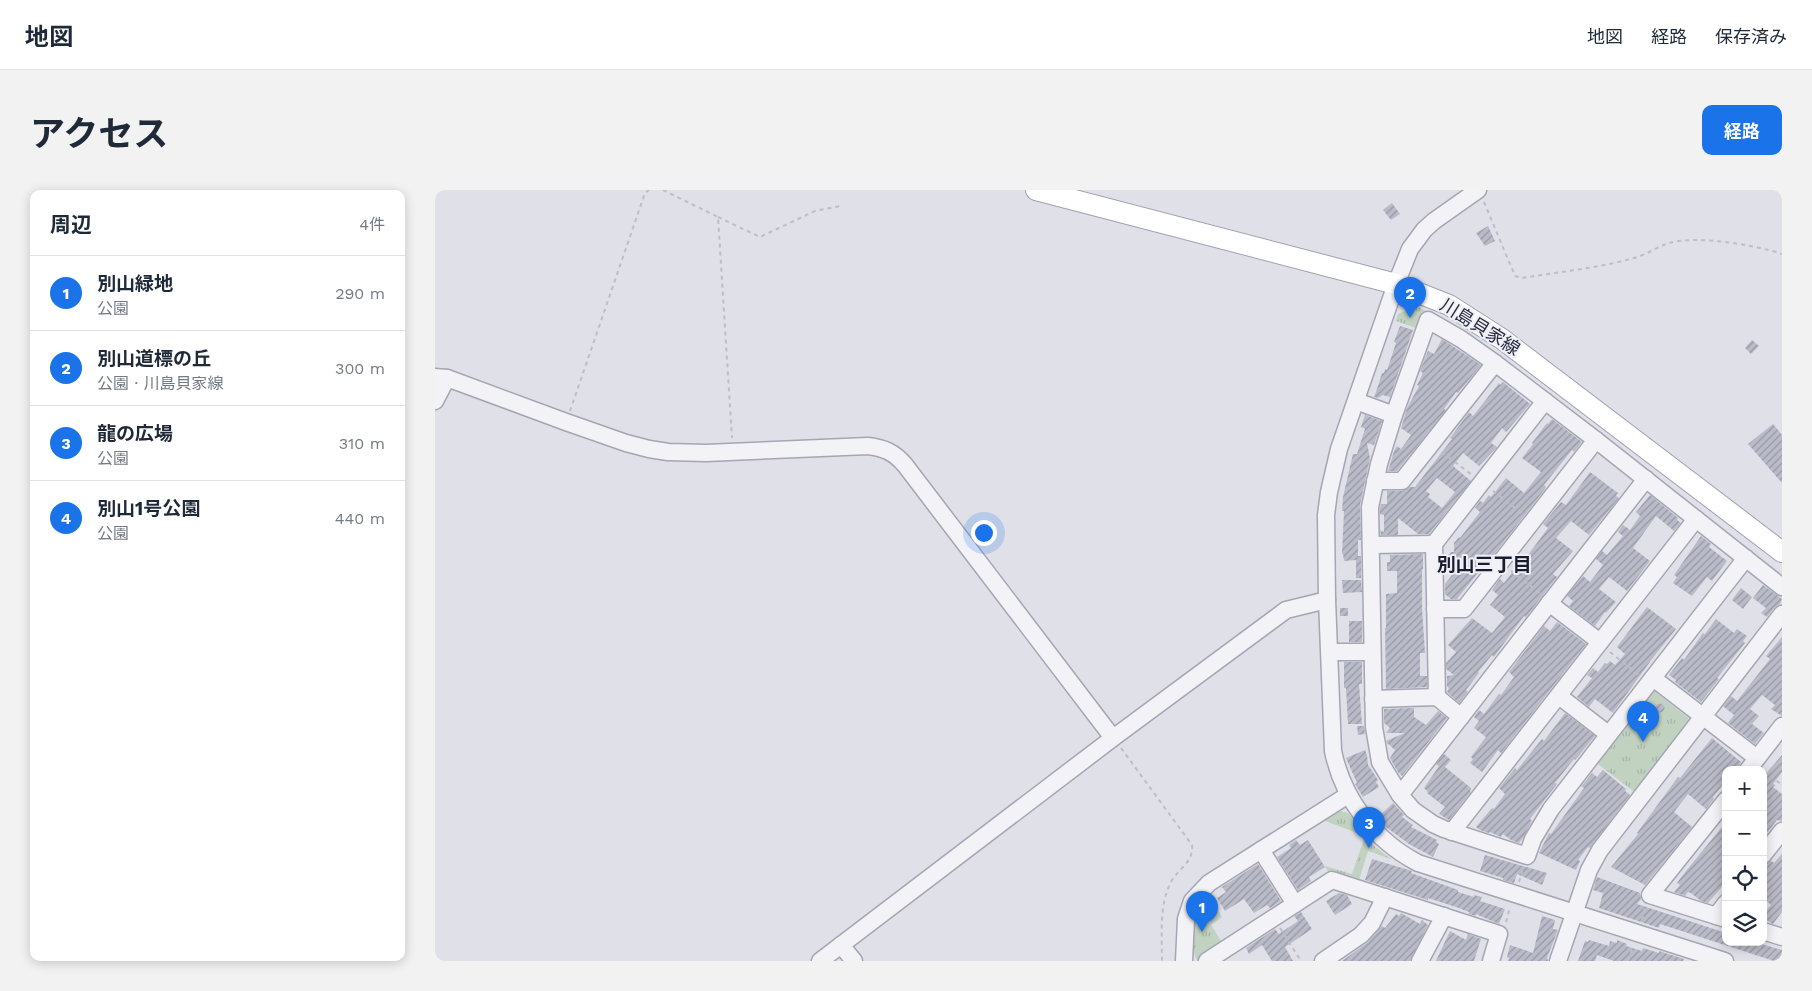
<!DOCTYPE html>
<html lang="ja">
<head>
<meta charset="utf-8">
<style>
	:root { --surface:#fff; --page:#f2f2f3; --text:#1f2937; --muted:#747a83; --line:#e0e1e3; --accent:#1a73e8 }
	body { margin:0; font-family:"Work Sans","Noto Sans JP",sans-serif; background:var(--page); color:var(--text) }
	.controls { position:absolute; right:15px; bottom:15px; display:grid; overflow:hidden; border-radius:10px; box-shadow:0 2px 12px #0003 }
	.controls button { width:45px; height:45px; display:grid; place-items:center; padding:0; border:0; border-bottom:1px solid var(--line); background:var(--surface); color:var(--text); font:25px sans-serif }
	.you { position:absolute; left:548px; top:342px; width:18px; height:18px; margin:-12px; border:4px solid #fff; border-radius:50%; background:#1a73e8; box-shadow:0 0 0 8px #1a73e833 }
	.badge { display:grid; place-items:center; width:32px; height:32px; border-radius:50%; background:var(--accent); color:#fff; font-size:16px; font-weight:700 }
	.pin { position:absolute; translate:-50% -41px; filter:drop-shadow(0 1px 2px #0008) }
	.pin::after { content:''; position:absolute; top:26px; width:18px; height:15px; background:inherit; clip-path:polygon(0 0,100% 0,50% 100%) }
	.list { margin:0; padding:0; list-style:none }
	h2 { display:flex; justify-content:space-between; align-items:center; height:65px; margin:0; padding:0 20px; font-size:21px }
	h2 small { font-size:16px; font-weight:400; color:var(--muted) }
	.list li { display:grid; grid-template-columns:32px 1fr auto; gap:15px; align-items:center; box-sizing:border-box; height:75px; padding:0 20px; border-top:1px solid var(--line) }
	.list b { display:block; font-size:19px; white-space:nowrap }
	.list p { margin:0; font-size:16px; white-space:nowrap; color:var(--muted) }
	.list em { font-size:16px; font-style:normal; color:var(--muted) }
	.icon { flex:none; width:28px; height:28px; fill:none; stroke:currentColor; stroke-width:2; stroke-linecap:round; stroke-linejoin:round }
	.map { position:relative; flex:none; width:1347px; height:771px; overflow:hidden; border-radius:10px }
	header { display:flex; align-items:center; gap:30px; box-sizing:border-box; height:70px; padding:0 25px; background:var(--surface); border-bottom:1px solid var(--line) }
	header strong { font-size:24px }
	nav { display:flex; gap:28px; margin-inline-start:auto; font-size:18px }
	.intro { display:flex; align-items:center; justify-content:space-between; box-sizing:border-box; height:120px; padding:0 30px }
	h1 { margin:0; font-size:35px }
	.button { padding:12px 22px; border-radius:10px; background:var(--accent); color:#fff; font-size:18px; font-weight:700 }
	main { display:flex; gap:30px; padding:0 30px }
	aside { flex:1; background:var(--surface); border-radius:10px; box-shadow:0 2px 12px #0003 }
	.map>svg:first-child { display:block }
	.park { fill:url(#park-tufts) }
	.building { fill:url(#building-hatch); fill-rule:evenodd }
	.lines { fill:none; stroke-linecap:round; stroke-linejoin:round }
	.minor-casing { stroke:#a4a6b2; stroke-width:19 }
	.major-casing { stroke:#9fa2b4; stroke-width:22 }
	.path { stroke:#bdbec7; stroke-width:2; stroke-dasharray:4 4; stroke-linecap:butt }
	.minor { stroke:#f2f2f7; stroke-width:16 }
	.major { stroke:#fff; stroke-width:20 }
	.labels { text-anchor:middle; stroke-width:4; stroke-linejoin:round; paint-order:stroke }
	.street-label { font-size:18px; fill:#282b3f; stroke:#eff0f6 }
	.neighbourhood-label { font-size:19px; font-weight:bold; fill:#1b1c30; stroke:#eff0f6 }
</style>
</head>
<body>
<header>
<strong>地図</strong>
<nav><a>地図</a><a>経路</a><a>保存済み</a></nav>
</header>
<div class="intro"><h1>アクセス</h1><a class="button">経路</a></div>
<main>
<aside>
<h2>周辺<small>4件</small></h2>
<ul class="list">
<li><span class="badge">1</span><div><b>別山緑地</b><p>公園</p></div><em>290 m</em></li>
<li><span class="badge">2</span><div><b>別山道標の丘</b><p>公園 · 川島貝家線</p></div><em>300 m</em></li>
<li><span class="badge">3</span><div><b>龍の広場</b><p>公園</p></div><em>310 m</em></li>
<li><span class="badge">4</span><div><b>別山1号公園</b><p>公園</p></div><em>440 m</em></li>
</ul>
</aside>
<div class="map">
<svg width="1347" height="771" viewBox="0 0 1347 771">
	<defs>
		<pattern id="park-tufts" width="24" height="20" patternUnits="userSpaceOnUse" patternTransform="scale(1.25)"><rect width="24" height="20" fill="#c1d2c1"/><path d="M3 7l-1-3M5 7V3M7 7l1-3M15 17l-1-3M17 17v-4M19 17l1-3" fill="none" stroke="#a6b4a7"/></pattern>
		<pattern id="building-hatch" width="6" height="6" patternUnits="userSpaceOnUse" patternTransform="scale(1.25)"><rect width="6" height="6" fill="#babbc8"/><path d="M-1 1l2-2M0 6l6-6M5 7l2-2" fill="none" stroke="#9798a4"/></pattern>
	</defs>
	<rect width="100%" height="100%" fill="#dfe0e8"/>
	<g class="park">
		<path d="M 981,116 L 991,121 L 984,139 L 961,131 L 963,124 Z"/>
		<path d="M 1214,501 L 1219,501 L 1256,530 L 1202,604 L 1159,571 Z"/>
		<path d="M 901,620 L 913,623 L 939,656 L 956,669 L 933,661 L 923,693 L 895,685 L 890,676 L 917,684 L 930,646 L 885,629 Z"/>
		<path d="M 773,704 L 787,727 L 776,735 L 788,754 L 762,771 L 754,750 L 759,716 Z"/>
	</g>
	<g class="building">
		<path d="M 957,13 L 965,24 L 956,30 L 948,20 Z"/>
		<path d="M 1053,36 L 1060,51 L 1050,56 L 1041,43 Z"/>
		<path d="M 965,136 L 978,140 L 955,207 L 948,205 L 943,208 L 939,207 L 943,196 L 947,183 L 949,183 L 950,179 L 952,180 L 961,153 L 959,152 Z"/>
		<path d="M 1007,149 L 1046,175 L 1023,203 L 1021,202 L 1009,219 L 1011,220 L 962,281 L 953,281 L 959,261 L 962,256 L 966,259 L 976,245 L 966,238 L 972,218 L 984,196 L 982,195 L 988,183 L 985,181 L 993,161 L 999,164 Z"/>
		<path d="M 1317,150 L 1324,156 L 1316,164 L 1310,158 Z"/>
		<path d="M 1068,192 L 1095,214 L 1071,242 L 1067,238 L 1056,253 L 1062,257 L 1044,276 L 1028,263 L 1018,276 L 1036,291 L 994,344 L 983,344 L 963,328 L 963,345 L 946,345 L 945,340 L 949,342 L 949,325 L 945,324 L 945,318 L 946,314 L 952,314 L 952,301 L 967,301 L 975,297 L 980,297 L 1017,249 L 1015,248 L 1034,222 L 1038,226 L 1064,193 L 1065,195 ZM 1002,288 L 1020,302 L 1007,318 L 993,307 L 995,304 L 991,301 Z"/>
		<path d="M 930,225 L 947,231 L 939,255 L 932,253 L 935,268 L 925,315 L 926,350 L 923,350 L 923,366 L 926,366 L 926,388 L 921,388 L 921,370 L 909,371 L 908,364 L 907,364 L 909,321 L 907,321 L 908,307 L 918,264 L 922,264 L 930,239 L 926,237 Z"/>
		<path d="M 1117,229 L 1147,252 L 1139,262 L 1137,260 L 1109,295 L 1111,297 L 1110,299 L 1051,375 L 1050,374 L 1022,409 L 1016,409 L 1010,404 L 1010,394 L 1017,385 L 1010,379 L 1009,371 L 1016,362 L 1019,362 L 1019,353 L 1024,347 L 1025,348 L 1045,322 L 1040,318 L 1045,311 L 1048,313 L 1054,305 L 1056,307 L 1071,288 L 1089,303 L 1106,282 L 1087,268 L 1098,254 L 1097,253 L 1112,233 L 1113,234 Z"/>
		<path d="M 1338,234 L 1347,245 L 1347,293 L 1313,254 Z"/>
		<path d="M 1155,282 L 1183,303 L 1181,306 L 1184,308 L 1154,345 L 1136,331 L 1121,348 L 1138,361 L 1118,384 L 1122,387 L 1091,427 L 1089,426 L 1086,430 L 1059,467 L 1057,465 L 1043,482 L 1044,483 L 1031,500 L 1033,502 L 1024,513 L 1012,502 L 1014,498 L 1012,496 L 1012,486 L 1019,485 L 1011,479 L 1011,473 L 1021,462 L 1013,455 L 1037,428 L 1057,443 L 1070,427 L 1055,415 L 1063,405 L 1057,400 L 1065,389 L 1069,393 L 1082,376 L 1084,377 L 1113,338 L 1108,334 L 1126,312 L 1131,315 Z"/>
		<path d="M 1215,305 L 1243,328 L 1242,330 L 1246,333 L 1239,341 L 1221,326 L 1198,358 L 1215,371 L 1192,401 L 1174,387 L 1164,399 L 1181,412 L 1171,423 L 1170,422 L 1160,436 L 1134,416 L 1138,411 L 1132,406 L 1148,386 L 1155,392 L 1168,375 L 1161,369 L 1167,361 L 1172,365 L 1188,346 L 1183,342 L 1188,335 L 1195,340 L 1205,326 L 1201,322 Z"/>
		<path d="M 1266,346 L 1276,354 L 1274,357 L 1292,371 L 1277,391 L 1272,387 L 1257,406 L 1238,393 L 1242,387 L 1239,385 Z"/>
		<path d="M 988,364 L 988,379 L 987,379 L 987,418 L 990,463 L 985,463 L 985,486 L 992,486 L 992,497 L 951,499 L 950,438 L 951,438 L 951,404 L 962,403 L 962,381 L 952,381 L 952,372 L 955,372 L 955,365 Z"/>
		<path d="M 907,390 L 926,390 L 927,402 L 908,403 Z"/>
		<path d="M 1328,395 L 1347,409 L 1345,414 L 1339,418 L 1332,427 L 1326,423 L 1331,418 L 1318,408 Z"/>
		<path d="M 1306,398 L 1317,407 L 1308,419 L 1297,410 Z"/>
		<path d="M 1212,417 L 1241,439 L 1217,469 L 1178,523 L 1160,509 L 1154,517 L 1142,507 L 1157,488 L 1152,485 L 1158,478 L 1163,482 L 1170,473 L 1172,474 L 1175,471 L 1180,475 L 1190,464 L 1182,457 Z"/>
		<rect x="905" y="418" width="8" height="8"/>
		<path d="M 1281,429 L 1299,443 L 1302,439 L 1312,446 L 1308,451 L 1310,453 L 1282,488 L 1284,489 L 1266,512 L 1240,492 L 1241,490 L 1234,485 L 1247,468 L 1249,470 L 1268,443 L 1270,444 Z"/>
		<rect x="914" y="431" width="13" height="21"/>
		<path d="M 1122,432 L 1151,454 L 1066,563 L 1063,560 L 1047,582 L 1035,573 L 1038,569 L 1036,567 L 1051,547 L 1039,538 L 1044,531 L 1039,527 L 1044,520 L 1049,524 L 1064,504 L 1066,505 L 1079,487 L 1074,482 L 1109,436 L 1115,441 Z"/>
		<path d="M 1347,447 L 1347,526 L 1336,519 L 1340,515 L 1327,505 L 1315,519 L 1324,526 L 1317,534 L 1329,543 L 1320,554 L 1293,533 L 1299,525 L 1288,516 L 1296,506 L 1302,511 L 1335,469 L 1331,466 Z"/>
		<path d="M 909,472 L 927,472 L 927,494 L 924,494 L 927,534 L 913,534 L 911,498 L 909,498 Z"/>
		<circle cx="1225" cy="518" r="4.5"/>
		<path d="M 979,518 L 979,527 L 991,535 L 1003,521 L 1012,528 L 967,586 L 963,582 L 955,568 L 960,560 L 952,553 L 951,551 L 970,543 L 951,543 L 955,538 L 949,533 L 949,519 Z"/>
		<path d="M 1130,523 L 1160,546 L 1140,570 L 1139,569 L 1120,593 L 1122,594 L 1095,629 L 1097,631 L 1088,648 L 1084,653 L 1076,650 L 1068,644 L 1066,647 L 1055,642 L 1054,643 L 1045,640 L 1041,637 L 1057,618 L 1059,619 L 1070,604 L 1064,598 L 1080,578 L 1082,580 L 1107,549 L 1109,551 Z"/>
		<path d="M 922,536 L 929,536 L 930,544 L 923,545 Z"/>
		<path d="M 1277,548 L 1306,572 L 1303,580 L 1291,580 L 1291,591 L 1278,607 L 1279,609 L 1271,619 L 1253,604 L 1239,622 L 1257,637 L 1210,695 L 1176,677 L 1203,644 L 1202,643 L 1243,587 L 1245,588 Z"/>
		<path d="M 930,560 L 932,565 L 933,575 L 943,590 L 941,592 L 944,597 L 928,607 L 920,594 L 922,593 L 911,568 Z"/>
		<path d="M 1009,564 L 1016,570 L 1010,577 L 1036,598 L 1035,601 L 1036,602 L 1014,630 L 1004,624 L 1010,617 L 992,603 L 993,602 L 989,598 L 1004,576 L 1001,574 Z"/>
		<path d="M 1347,565 L 1347,582 L 1338,594 L 1340,595 L 1338,597 L 1347,604 L 1347,631 L 1342,630 L 1328,648 L 1328,587 Z"/>
		<path d="M 1168,580 L 1191,599 L 1190,601 L 1195,605 L 1155,658 L 1153,657 L 1143,670 L 1145,671 L 1141,680 L 1104,663 L 1114,643 L 1116,644 L 1149,598 L 1146,596 L 1149,593 L 1157,583 L 1162,587 Z"/>
		<path d="M 958,613 L 969,625 L 967,627 L 978,635 L 976,637 L 1002,650 L 1001,652 L 1004,654 L 998,667 L 974,654 L 951,637 L 942,628 Z"/>
		<path d="M 1291,632 L 1291,692 L 1273,713 L 1266,711 L 1256,703 L 1253,702 L 1250,706 L 1239,702 L 1245,695 L 1242,693 L 1251,681 Z"/>
		<path d="M 861,650 L 865,655 L 873,650 L 890,677 L 874,687 L 876,691 L 863,700 L 842,667 L 856,658 L 854,655 Z"/>
		<path d="M 1347,664 L 1347,722 L 1338,734 L 1328,728 L 1328,724 L 1336,715 L 1328,708 L 1328,675 L 1336,671 L 1339,673 Z"/>
		<path d="M 1050,665 L 1112,683 L 1107,695 L 1082,684 L 1079,693 L 1068,690 L 1068,688 L 1045,681 Z"/>
		<path d="M 937,669 L 977,681 L 976,683 L 1023,700 L 1023,702 L 1039,707 L 1039,705 L 1047,707 L 1045,711 L 1070,719 L 1064,734 L 1041,724 L 1041,726 L 1034,724 L 1034,722 L 1021,717 L 993,708 L 993,710 L 930,690 Z"/>
		<path d="M 823,674 L 846,711 L 835,718 L 832,715 L 819,723 L 809,709 L 790,721 L 782,708 L 791,702 L 787,697 Z"/>
		<path d="M 1162,687 L 1205,703 L 1206,709 L 1202,714 L 1291,743 L 1288,752 L 1320,752 L 1347,760 L 1347,771 L 1339,771 L 1225,734 L 1224,738 L 1164,718 L 1168,703 L 1158,700 Z"/>
		<path d="M 904,703 L 912,705 L 917,714 L 900,725 L 891,711 Z"/>
		<path d="M 866,722 L 877,739 L 850,757 L 858,771 L 837,771 L 827,755 L 814,764 L 811,758 L 840,739 L 844,744 L 863,731 L 859,726 Z"/>
		<path d="M 966,723 L 985,734 L 987,730 L 993,735 L 975,771 L 907,771 L 933,752 L 947,736 L 950,738 L 961,724 L 964,726 Z"/>
		<path d="M 1107,726 L 1120,730 L 1118,739 L 1123,740 L 1112,768 L 1113,771 L 1073,771 L 1074,768 L 1072,767 L 1075,755 L 1098,763 Z"/>
		<path d="M 1015,741 L 1031,750 L 1033,744 L 1046,749 L 1039,771 L 1001,771 Z"/>
		<path d="M 1154,750 L 1174,756 L 1175,751 L 1182,753 L 1182,750 L 1192,754 L 1191,756 L 1207,761 L 1208,758 L 1224,763 L 1224,761 L 1249,769 L 1248,771 L 1179,771 L 1162,765 L 1160,771 L 1143,771 L 1150,751 L 1153,752 Z"/>
	</g>
	<g class="lines">
		<defs>
			<g id="minor">
				<path d="M 1043,0 L 999,31 L 989,40 L 975,59 L 961,94 L 904,259 L 894,302 L 891,325 L 892,410 L 898,561 C 908,609 939,650 983,673 L 1290,771"/>
				<path d="M 0,187 L 12,188 L 131,232 L 191,253 L 214,259 L 233,262 L 271,263 L 433,256 C 449,258 459,262 470,275 L 678,548"/>
				<path d="M 0,211 L 12,188"/>
				<path d="M 921,211 L 959,225"/>
				<path d="M 940,291 L 967,291 L 1060,173"/>
				<path d="M 936,355 L 999,354"/>
				<path d="M 1311,368 L 1116,619 L 1098,649 L 1092,666 L 1009,639 L 998,634 L 978,620 L 965,605 L 945,572 L 939,537 L 935,317 L 944,274 L 959,225 L 993,130 L 1026,149 L 1060,173 L 1161,250 L 1347,397"/>
				<path d="M 1114,413 L 1165,452"/>
				<path d="M 1000,419 L 1029,419 L 1161,250"/>
				<path d="M 895,462 L 937,462"/>
				<path d="M 1218,488 L 1322,568"/>
				<path d="M 1124,506 L 1173,544"/>
				<path d="M 1002,507 L 999,354 L 1110,211"/>
				<path d="M 938,509 L 1002,507 L 1026,527"/>
				<path d="M 1313,580 L 1347,536"/>
				<path d="M 965,605 L 1211,289"/>
				<path d="M 1291,610 L 1215,705 L 1291,729"/>
				<path d="M 1017,642 L 1261,329"/>
				<path d="M 826,660 L 860,714"/>
				<path d="M 1328,665 L 1347,641"/>
				<path d="M 1281,726 L 1291,713"/>
				<path d="M 1328,741 L 1347,747"/>
				<path d="M 406,755 L 419,771"/>
				<path d="M 385,771 L 678,548 L 851,420 L 892,410"/>
				<path d="M 749,771 L 751,729 L 757,711 L 774,693 L 913,605"/>
				<path d="M 772,771 L 897,690 L 1064,744 L 1056,771"/>
				<path d="M 888,771 L 926,745 L 937,733 L 950,707"/>
				<path d="M 985,771 L 1009,726"/>
				<path d="M 1123,771 L 1154,680 L 1165,660 L 1347,424"/>
			</g>
			<path id="major" d="M 601,0 L 961,94 L 1014,115 L 1067,149 L 1347,362"/>
		</defs>
		<use href="#minor" class="minor-casing"/>
		<use href="#major" class="major-casing"/>
		<g class="path">
			<path d="M 228,0 L 283,27 L 297,248"/>
			<path d="M 1049,12 L 1080,86 L 1087,88 C 1123,82 1164,78 1199,68 C 1211,65 1222,57 1234,53 C 1261,45 1321,55 1347,64"/>
			<path d="M 283,27 L 325,47 L 380,21 L 405,16"/>
			<path d="M 135,221 L 210,3 L 214,0"/>
			<path d="M 1007,262 L 1037,285"/>
			<path d="M 1058,301 L 1088,324"/>
			<path d="M 1076,381 L 1106,404"/>
			<path d="M 1175,462 L 1204,485"/>
			<path d="M 686,558 L 757,655 C 759,673 741,680 735,694 C 724,717 727,746 727,771"/>
			<path d="M 1329,581 L 1347,595"/>
			<path d="M 1084,692 L 1088,678"/>
			<path d="M 1207,730 L 1210,717"/>
			<path d="M 1071,732 L 1075,717"/>
			<path d="M 845,738 L 866,771"/>
			<path d="M 1193,771 L 1198,757"/>
		</g>
		<use href="#minor" class="minor"/>
		<use href="#major" class="major"/>
	</g>
	<g class="labels">
		<g class="street-label">
			<text transform="translate(1045 137) rotate(32)" y="6">川島貝家線</text>
		</g>
		<g class="neighbourhood-label">
			<text x="1049" y="381">別山三丁目</text>
		</g>
	</g>
</svg>
<div class="controls">
<button>+</button>
<button>−</button>
<button><svg class="icon" aria-label="locate" viewBox="0 0 24 24"><circle cx="12" cy="12" r="6"/><path d="M12 2v4M12 18v4M2 12h4M18 12h4"/></svg></button>
<button><svg class="icon" aria-label="layers" viewBox="0 0 24 24"><path d="M12 4l9 5-9 5-9-5zM3 14l9 5 9-5"/></svg></button>
</div>
<div class="you"></div>
<div class="pin badge" style="left:767px;top:742px">1</div>
<div class="pin badge" style="left:975px;top:128px">2</div>
<div class="pin badge" style="left:934px;top:658px">3</div>
<div class="pin badge" style="left:1208px;top:552px">4</div>
</div>
</main>
</body>
</html>
